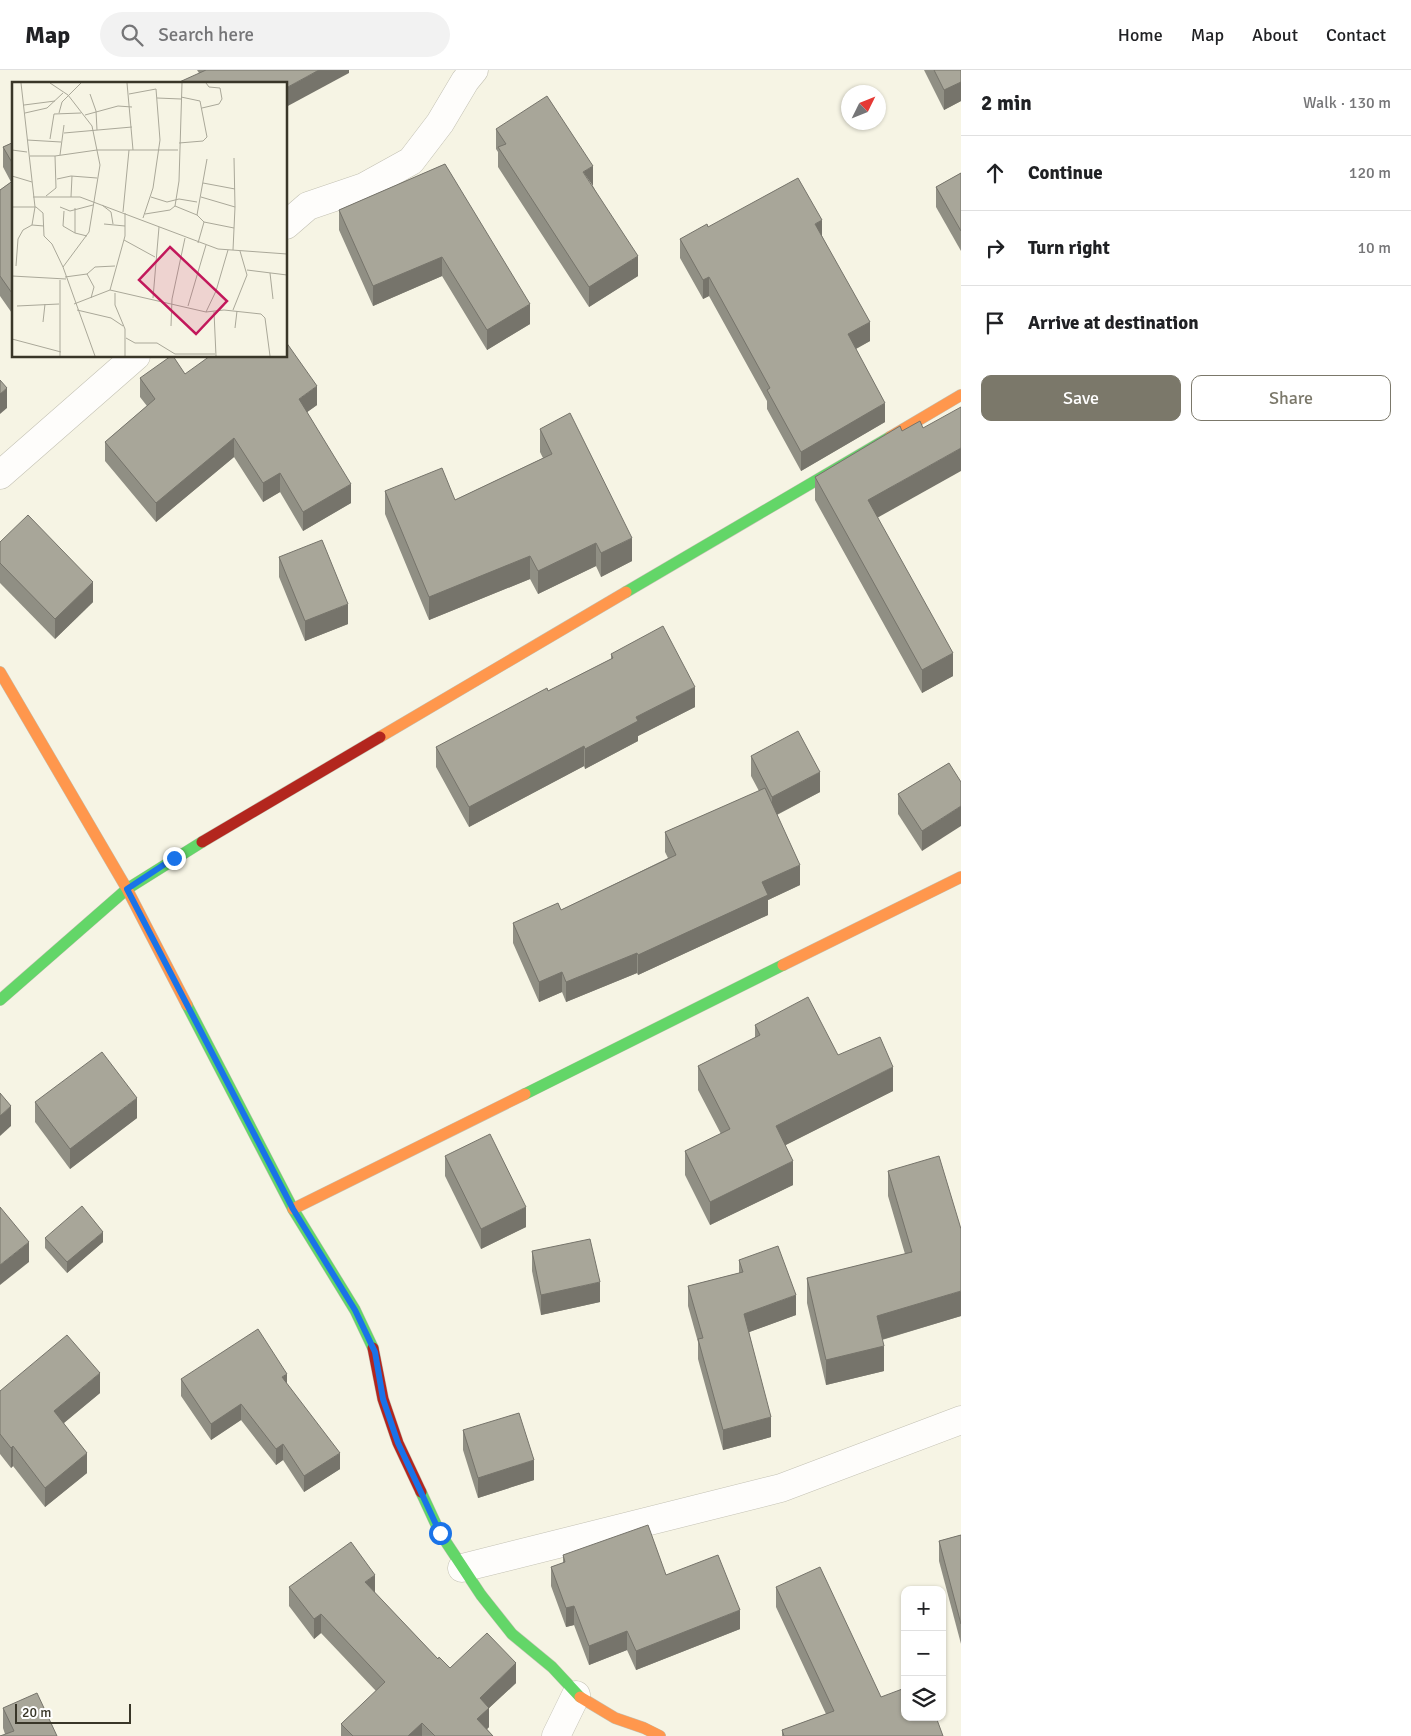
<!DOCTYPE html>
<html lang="en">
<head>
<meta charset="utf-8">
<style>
	:root { --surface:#fff; --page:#f2f2f2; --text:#202124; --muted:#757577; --line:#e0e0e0; --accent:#7b786a }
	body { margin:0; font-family:Signika,sans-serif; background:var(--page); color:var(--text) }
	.controls { position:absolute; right:15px; bottom:15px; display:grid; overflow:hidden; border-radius:10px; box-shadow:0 1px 4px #0004 }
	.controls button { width:45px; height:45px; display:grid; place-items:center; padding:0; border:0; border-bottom:1px solid var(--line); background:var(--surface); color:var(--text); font:25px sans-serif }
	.compass { position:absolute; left:841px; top:15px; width:45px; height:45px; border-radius:50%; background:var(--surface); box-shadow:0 1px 4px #0004; rotate:47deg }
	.scale { position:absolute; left:15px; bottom:12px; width:116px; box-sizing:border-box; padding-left:5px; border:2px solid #393628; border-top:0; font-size:14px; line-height:18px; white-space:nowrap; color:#393628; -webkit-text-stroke:4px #fff; paint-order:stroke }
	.stop { position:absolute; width:15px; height:15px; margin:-11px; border:4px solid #1a73e8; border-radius:50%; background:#fff }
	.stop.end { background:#1a73e8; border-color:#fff; box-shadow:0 1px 5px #0008 }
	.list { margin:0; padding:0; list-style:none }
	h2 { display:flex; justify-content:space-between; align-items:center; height:65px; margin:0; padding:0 20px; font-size:21px }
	h2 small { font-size:16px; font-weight:400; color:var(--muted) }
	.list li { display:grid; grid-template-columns:32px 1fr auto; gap:15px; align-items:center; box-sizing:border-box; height:75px; padding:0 20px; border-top:1px solid var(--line) }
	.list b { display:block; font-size:19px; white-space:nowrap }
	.list em { font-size:16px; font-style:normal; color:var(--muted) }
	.actions { display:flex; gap:10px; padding:15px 20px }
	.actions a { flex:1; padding:11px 0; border:1px solid var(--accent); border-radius:10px; text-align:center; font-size:18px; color:var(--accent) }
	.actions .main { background:var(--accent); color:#fff }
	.icon { flex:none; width:28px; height:28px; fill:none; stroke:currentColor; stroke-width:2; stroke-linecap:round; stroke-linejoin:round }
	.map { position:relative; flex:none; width:961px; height:1666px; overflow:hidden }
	header { display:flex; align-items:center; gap:30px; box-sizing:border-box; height:70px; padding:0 25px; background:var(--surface); border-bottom:1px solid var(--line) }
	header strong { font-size:24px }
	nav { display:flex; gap:28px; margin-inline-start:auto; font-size:18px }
	.search { width:350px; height:45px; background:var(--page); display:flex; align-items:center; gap:12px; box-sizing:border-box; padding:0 18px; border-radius:28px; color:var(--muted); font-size:19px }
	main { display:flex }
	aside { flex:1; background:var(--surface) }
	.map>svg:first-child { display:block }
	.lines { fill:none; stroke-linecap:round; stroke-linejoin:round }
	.street-casing { stroke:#c3c1b3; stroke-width:29 }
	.fast-casing { stroke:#c3c1b3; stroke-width:12 }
	.slow-casing { stroke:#c3c1b3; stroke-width:12 }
	.jam-casing { stroke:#c3c1b3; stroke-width:12 }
	.street { stroke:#fefdfb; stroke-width:28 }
	.fast { stroke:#63d668; stroke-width:11 }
	.slow { stroke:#ff974d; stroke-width:11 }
	.jam { stroke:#b3261e; stroke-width:11 }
	.wall { fill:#908f84 }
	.shaded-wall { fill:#76746b }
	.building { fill:#a8a699; stroke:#76746b }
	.route { stroke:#1a73e8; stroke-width:6 }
	.inset-road { fill:none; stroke:#aaa899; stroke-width:1 }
	.view { fill:#c2185b; fill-opacity:0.15; stroke:#c2185b; stroke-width:2.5 }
	.inset-edge { fill:none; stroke:#393628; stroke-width:2.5 }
</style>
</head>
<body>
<header>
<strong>Map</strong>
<div class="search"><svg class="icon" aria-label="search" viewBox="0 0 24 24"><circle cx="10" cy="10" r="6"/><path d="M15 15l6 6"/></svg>Search here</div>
<nav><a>Home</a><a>Map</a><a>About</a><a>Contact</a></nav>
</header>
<main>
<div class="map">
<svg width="961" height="1666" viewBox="0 0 961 1666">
	<rect width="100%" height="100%" fill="#f6f4e4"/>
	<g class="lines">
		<defs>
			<g id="street">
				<path d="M 286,155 L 308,136 L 364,117 L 411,91 L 440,53 L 465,11 L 474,0"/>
				<path d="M 0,405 L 136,286"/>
				<path d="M 462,1498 L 781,1418 L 961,1350"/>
				<path d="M 556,1666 L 576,1625"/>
			</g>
			<g id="fast">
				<path d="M 626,522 L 890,367"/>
				<path d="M 0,930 L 127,819 L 202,772"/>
				<path d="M 187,935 L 293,1139 L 355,1240 L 373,1278"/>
				<path d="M 525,1024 L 783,895"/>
				<path d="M 421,1422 L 440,1463 L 481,1525 L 512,1564 L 552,1597 L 580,1627"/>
			</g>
			<g id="slow">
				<path d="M 890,367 L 961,325"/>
				<path d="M 0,602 L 127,819 L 187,935"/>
				<path d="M 380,667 L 626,522"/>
				<path d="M 783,895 L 961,807"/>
				<path d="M 293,1139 L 525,1024"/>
				<path d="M 580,1627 L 615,1648 L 644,1658 L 660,1666"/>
			</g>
			<g id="jam">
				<path d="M 202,772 L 380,667"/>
				<path d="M 373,1278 L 383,1329 L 398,1373 L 421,1422"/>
			</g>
		</defs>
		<use href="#street" class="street-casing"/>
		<use href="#fast" class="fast-casing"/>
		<use href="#slow" class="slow-casing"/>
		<use href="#jam" class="jam-casing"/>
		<use href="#street" class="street"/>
		<use href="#fast" class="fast"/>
		<use href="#slow" class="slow"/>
		<use href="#jam" class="jam"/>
	</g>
	<g class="wall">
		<path d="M 197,0 L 349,0 L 349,3 L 199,3 Z"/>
		<path d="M 924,0 L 961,0 L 961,31 L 944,40 Z"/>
		<path d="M 496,59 L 593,116 L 638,206 L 589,237 L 498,97 L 498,82 L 496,79 Z"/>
		<path d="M 14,72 L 14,246 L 0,226 L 0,120 L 11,112 L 3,97 L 3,77 Z"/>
		<path d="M 445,94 L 530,254 L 487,280 L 442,206 L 373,236 L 339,160 L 339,140 Z"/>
		<path d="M 961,103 L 961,181 L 936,137 L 936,117 Z"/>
		<path d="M 708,157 L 822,166 L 870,271 L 856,279 L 885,352 L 801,401 L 767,339 L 767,331 L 709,226 L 703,229 L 680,188 L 680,169 Z"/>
		<path d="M 185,304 L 317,335 L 307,342 L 351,433 L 303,461 L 280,422 L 263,432 L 234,387 L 156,452 L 105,391 L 105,372 L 147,336 L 140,327 L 140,308 Z"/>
		<path d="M 923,358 L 877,448 L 953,606 L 922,623 L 815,430 L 815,407 L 902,361 Z"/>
		<path d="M 540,359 L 632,491 L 601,507 L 596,496 L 538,524 L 530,509 L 429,550 L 385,444 L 385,421 L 455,430 L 543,388 L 540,382 Z"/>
		<path d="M 0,472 L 93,532 L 55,569 L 0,513 Z"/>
		<path d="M 279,487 L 348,554 L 305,571 L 279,507 Z"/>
		<path d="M 611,584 L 695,637 L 638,666 L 638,671 L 585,699 L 584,696 L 469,757 L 436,697 L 436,677 L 548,621 L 611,589 Z"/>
		<path d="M 751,686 L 820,722 L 777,745 L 800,815 L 768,830 L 768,845 L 638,905 L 637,903 L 566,932 L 562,922 L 539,932 L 513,873 L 513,853 L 561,840 L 668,788 L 665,782 L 665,762 L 759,721 L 751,706 Z"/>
		<path d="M 949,693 L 922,781 L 898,744 L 898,724 Z"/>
		<path d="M 755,955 L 838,985 L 893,1021 L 785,1075 L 793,1115 L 710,1155 L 685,1105 L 685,1081 L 721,1064 L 698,1020 L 698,996 L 755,968 Z"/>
		<path d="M 35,1032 L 137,1048 L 70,1099 L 35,1052 Z"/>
		<path d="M 445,1086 L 526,1157 L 481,1179 L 445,1106 Z"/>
		<path d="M 888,1101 L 961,1246 L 882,1270 L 884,1301 L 826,1315 L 807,1233 L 807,1208 L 905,1184 L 888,1126 Z"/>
		<path d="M 45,1168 L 103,1172 L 67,1203 L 45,1178 Z"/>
		<path d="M 532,1181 L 600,1232 L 541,1245 L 532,1201 Z"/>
		<path d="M 739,1190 L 796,1245 L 749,1262 L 771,1367 L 723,1380 L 698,1289 L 698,1272 L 688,1236 L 688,1216 L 739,1203 Z"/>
		<path d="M 181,1309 L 287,1314 L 340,1399 L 304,1422 L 283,1390 L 276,1395 L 241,1350 L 211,1370 L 181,1326 Z"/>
		<path d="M 0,1321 L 100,1323 L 64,1353 L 87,1403 L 45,1437 L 13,1396 L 11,1398 L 0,1384 Z"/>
		<path d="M 463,1360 L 534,1410 L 478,1428 L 463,1380 Z"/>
		<path d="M 961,1465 L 961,1574 L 939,1491 L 939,1471 Z"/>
		<path d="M 563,1485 L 666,1505 L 740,1559 L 636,1600 L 627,1580 L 589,1595 L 574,1555 L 566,1557 L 551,1516 L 551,1497 L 563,1493 Z"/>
		<path d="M 289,1517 L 375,1523 L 438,1589 L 450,1598 L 516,1613 L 489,1638 L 489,1657 L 487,1659 L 493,1666 L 341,1666 L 341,1654 L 376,1621 L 321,1563 L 314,1569 L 289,1536 Z"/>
		<path d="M 776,1517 L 881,1627 L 943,1666 L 782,1666 L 782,1660 L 826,1644 L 776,1537 Z"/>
		<path d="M 3,1638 L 57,1666 L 5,1664 L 3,1658 Z"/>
	</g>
	<g class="shaded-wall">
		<path d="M 319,0 L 349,0 L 349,3 L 286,37 L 286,18 Z"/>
		<path d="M 961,12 L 961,31 L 944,40 L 944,20 Z"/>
		<path d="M 593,96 L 593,116 L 583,102 Z"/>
		<path d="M 822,150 L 822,169 L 815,154 Z"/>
		<path d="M 638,186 L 638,206 L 589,237 L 589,217 Z"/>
		<path d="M 442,187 L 442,206 L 373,236 L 373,216 Z"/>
		<path d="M 709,207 L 709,226 L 703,229 L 703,210 Z"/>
		<path d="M 530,234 L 530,254 L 487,280 L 487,260 Z"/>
		<path d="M 870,252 L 870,271 L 848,283 L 848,264 Z"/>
		<path d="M 317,316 L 317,335 L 299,348 L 299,329 Z"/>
		<path d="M 7,318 L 7,338 L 0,344 L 0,324 Z"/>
		<path d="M 885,333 L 885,352 L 801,401 L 801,382 Z"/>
		<path d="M 234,368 L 234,387 L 156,452 L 156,433 Z"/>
		<path d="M 961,378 L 961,401 L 868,453 L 868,430 Z"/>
		<path d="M 280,403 L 280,422 L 263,432 L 263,413 Z"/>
		<path d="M 351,414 L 351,433 L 303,461 L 303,442 Z"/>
		<path d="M 632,468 L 632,491 L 601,507 L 601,483 Z"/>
		<path d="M 596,473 L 596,496 L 538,524 L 538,501 Z"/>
		<path d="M 530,486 L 530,509 L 429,550 L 429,527 Z"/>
		<path d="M 93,512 L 93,532 L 55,569 L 55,549 Z"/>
		<path d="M 348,534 L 348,554 L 305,571 L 305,551 Z"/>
		<path d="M 953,583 L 953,606 L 922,623 L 922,600 Z"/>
		<path d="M 695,617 L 695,637 L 638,666 L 638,671 L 585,699 L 585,679 L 636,647 Z"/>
		<path d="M 584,676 L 584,696 L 469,757 L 469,737 Z"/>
		<path d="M 820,702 L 820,722 L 772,747 L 772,727 Z"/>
		<path d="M 961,736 L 961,756 L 922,781 L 922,761 Z"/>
		<path d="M 800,795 L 800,815 L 768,830 L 768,845 L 638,905 L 638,885 L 762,812 Z"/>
		<path d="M 637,883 L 637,903 L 566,932 L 566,912 Z"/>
		<path d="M 562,902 L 562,922 L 539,932 L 539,912 Z"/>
		<path d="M 893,997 L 893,1021 L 776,1080 L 776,1056 Z"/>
		<path d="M 137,1028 L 137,1048 L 70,1099 L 70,1079 Z"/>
		<path d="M 11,1036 L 11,1056 L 0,1066 L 0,1046 Z"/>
		<path d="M 793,1091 L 793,1115 L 710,1155 L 710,1132 Z"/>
		<path d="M 526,1137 L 526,1157 L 481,1179 L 481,1159 Z"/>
		<path d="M 103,1162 L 103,1172 L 67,1203 L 67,1192 Z"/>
		<path d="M 29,1172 L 29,1192 L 0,1215 L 0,1195 Z"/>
		<path d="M 600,1212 L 600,1232 L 541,1245 L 541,1225 Z"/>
		<path d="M 961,1221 L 961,1246 L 877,1271 L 877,1246 Z"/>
		<path d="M 796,1225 L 796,1245 L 744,1264 L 744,1244 Z"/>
		<path d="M 884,1276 L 884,1301 L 826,1315 L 826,1290 Z"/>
		<path d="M 100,1303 L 100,1323 L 54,1361 L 54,1341 Z"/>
		<path d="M 287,1304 L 287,1320 L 282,1307 Z"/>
		<path d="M 241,1334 L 241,1350 L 211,1370 L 211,1354 Z"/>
		<path d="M 771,1347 L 771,1367 L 723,1380 L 723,1360 Z"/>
		<path d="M 283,1374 L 283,1390 L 276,1395 L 276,1379 Z"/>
		<path d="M 13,1376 L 13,1396 L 11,1398 L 11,1378 Z"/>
		<path d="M 87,1383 L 87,1403 L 45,1437 L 45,1418 Z"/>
		<path d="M 340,1383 L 340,1399 L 304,1422 L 304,1406 Z"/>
		<path d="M 534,1390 L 534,1410 L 478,1428 L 478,1408 Z"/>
		<path d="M 375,1505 L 375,1525 L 365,1512 Z"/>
		<path d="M 574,1536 L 574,1555 L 566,1557 L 566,1538 Z"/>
		<path d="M 740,1540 L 740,1559 L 636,1600 L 636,1581 Z"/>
		<path d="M 321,1544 L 321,1563 L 314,1569 L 314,1549 Z"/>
		<path d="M 627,1561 L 627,1580 L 589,1595 L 589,1576 Z"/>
		<path d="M 516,1593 L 516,1613 L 489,1638 L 489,1657 L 480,1666 L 477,1649 L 480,1628 Z"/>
		<path d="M 422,1653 L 422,1666 L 408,1666 Z"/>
	</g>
	<g class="building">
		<path d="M 206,0 L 319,0 L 286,18 L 286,14 L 175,14 Z"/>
		<path d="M 934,0 L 961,0 L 961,12 L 944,20 Z"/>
		<path d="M 547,26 L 593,96 L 583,102 L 638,186 L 589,217 L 498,77 L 506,74 L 496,59 Z"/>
		<path d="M 14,72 L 14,96 L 3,77 Z"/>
		<path d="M 445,94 L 530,234 L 487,260 L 442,187 L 373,216 L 339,140 Z"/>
		<path d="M 961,103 L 961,161 L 936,117 Z"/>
		<path d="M 798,108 L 822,150 L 815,154 L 870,252 L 848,264 L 885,333 L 801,382 L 767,320 L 770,318 L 709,207 L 703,210 L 680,169 L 707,154 L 708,157 Z"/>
		<path d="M 14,110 L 14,226 L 0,206 L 0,120 Z"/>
		<path d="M 286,272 L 317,316 L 299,329 L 351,414 L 303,442 L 280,403 L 263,413 L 234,368 L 156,433 L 105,372 L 155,329 L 140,308 L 171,286 L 173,286 L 185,304 L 210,286 L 286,286 Z"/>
		<path d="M 0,310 L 7,318 L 0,324 Z"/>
		<path d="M 961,337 L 961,378 L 868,430 L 953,583 L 922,600 L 815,407 L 900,356 L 902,361 L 920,351 L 923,358 Z"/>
		<path d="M 570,343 L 632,468 L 601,483 L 596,473 L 538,501 L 530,486 L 429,527 L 385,421 L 442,398 L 455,430 L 552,384 L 540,359 Z"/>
		<path d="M 28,445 L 93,512 L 55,549 L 0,493 L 0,472 Z"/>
		<path d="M 322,470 L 348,534 L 305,551 L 279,487 Z"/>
		<path d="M 663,556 L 695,617 L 636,647 L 638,651 L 585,679 L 584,676 L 469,737 L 436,677 L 547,618 L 548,621 L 613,588 L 611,584 Z"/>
		<path d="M 798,661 L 820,702 L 772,727 L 751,686 Z"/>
		<path d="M 949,693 L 961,712 L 961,736 L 922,761 L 898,724 Z"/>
		<path d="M 765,718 L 800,795 L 762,812 L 768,825 L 638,885 L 637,883 L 566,912 L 562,902 L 539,912 L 513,853 L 558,833 L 561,840 L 676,785 L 665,762 Z"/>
		<path d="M 808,927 L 838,985 L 880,967 L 893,997 L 776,1056 L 793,1091 L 710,1132 L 685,1081 L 730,1059 L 698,996 L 760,965 L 755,955 Z"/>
		<path d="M 102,982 L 137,1028 L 70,1079 L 35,1032 Z"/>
		<path d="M 0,1023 L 11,1036 L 0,1046 Z"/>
		<path d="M 490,1064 L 526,1137 L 481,1159 L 445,1086 Z"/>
		<path d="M 939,1086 L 961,1159 L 961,1221 L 877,1246 L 884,1276 L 826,1290 L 807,1208 L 912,1182 L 888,1101 Z"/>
		<path d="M 82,1136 L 103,1162 L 67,1192 L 45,1168 Z"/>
		<path d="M 0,1137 L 29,1172 L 0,1195 Z"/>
		<path d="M 590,1169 L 600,1212 L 541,1225 L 532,1181 Z"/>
		<path d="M 778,1176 L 796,1225 L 744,1244 L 771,1347 L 723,1360 L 698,1269 L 703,1268 L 688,1216 L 743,1202 L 739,1190 Z"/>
		<path d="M 258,1259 L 287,1304 L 282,1307 L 340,1383 L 304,1406 L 283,1374 L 276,1379 L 241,1334 L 211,1354 L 181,1309 Z"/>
		<path d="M 67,1265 L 100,1303 L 54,1341 L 87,1383 L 45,1418 L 13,1376 L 11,1378 L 0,1364 L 0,1321 Z"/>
		<path d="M 519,1343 L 534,1390 L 478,1408 L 463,1360 Z"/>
		<path d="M 648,1455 L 666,1505 L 718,1485 L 740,1540 L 636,1581 L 627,1561 L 589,1576 L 574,1536 L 566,1538 L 551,1497 L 565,1492 L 563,1485 Z"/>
		<path d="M 961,1465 L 961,1554 L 939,1471 Z"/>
		<path d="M 351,1472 L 375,1505 L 365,1512 L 438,1589 L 439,1587 L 450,1598 L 487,1563 L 516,1593 L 480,1628 L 489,1638 L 477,1649 L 493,1666 L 435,1666 L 422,1653 L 408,1666 L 353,1666 L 341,1654 L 385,1612 L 321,1544 L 314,1549 L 289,1517 Z"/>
		<path d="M 820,1497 L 881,1627 L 905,1618 L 905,1647 L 936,1647 L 943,1666 L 784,1666 L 782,1660 L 834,1641 L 776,1517 Z"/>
		<path d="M 37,1623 L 57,1666 L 0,1666 L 14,1661 L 3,1638 Z"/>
	</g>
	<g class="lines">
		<path class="route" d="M 174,788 L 127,819 L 293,1139 L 355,1240 L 375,1282 L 383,1329 L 398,1373 L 440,1463"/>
	</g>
	<g transform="translate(12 12)">
		<rect width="275" height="275" fill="#f6f4e4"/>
		<path class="inset-road" d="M 9,1 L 23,125 L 20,143 L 32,144M 38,1 L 56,13 L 80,44 L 88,83 L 77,150 L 51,185M 115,1 L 121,68M 78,12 L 84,29M 117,12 L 144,7 L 148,58 L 141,106 L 131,136M 145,16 L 169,17M 12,23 L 43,19M 190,26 L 207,22 L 210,17 L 208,6 L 197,5 L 194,1M 84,29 L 85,48M 13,31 L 35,26 L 51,11M 47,31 L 50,20 L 69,1M 73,33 L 106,24 L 120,25M 52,51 L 120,45M 38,57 L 42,32 L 69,31M 15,58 L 49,60M 167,61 L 191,59 L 195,55 L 188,19 L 169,15M 0,68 L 15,70M 48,73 L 52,43M 18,74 L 43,74 L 85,68 L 166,68M 222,76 L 223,125M 195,77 L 185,133 L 192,140 L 222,146M 0,94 L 20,100M 45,97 L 59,94 L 85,96M 191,101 L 223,107M 34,114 L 44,106 L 43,74M 21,115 L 68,115 L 206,167 L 275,172M 59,115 L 60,94M 139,115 L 155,120 L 167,117 L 185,120M 189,115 L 223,125 L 221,168M 90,123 L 99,130 L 101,142M 163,124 L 185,133M 0,125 L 24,125 L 31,131 L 32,154 L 40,162 L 51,185 L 83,274M 48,125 L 58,129 L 81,123M 63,126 L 63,151 L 75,154M 52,129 L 51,144 L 63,151M 111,130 L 117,68M 133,132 L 158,128 L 163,124 L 167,99 L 170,1M 92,142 L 113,144M 112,158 L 143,175M 186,161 L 192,140M 4,184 L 6,157 L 11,148 L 20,143M 235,188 L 275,193M 258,191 L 261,217M 75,192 L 82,205 L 79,216M 0,194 L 54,197M 53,195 L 75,192 L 83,185 L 103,184M 98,208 L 113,154 L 113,131M 103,211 L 103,223 L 113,247 L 113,274M 141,216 L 147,145M 62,222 L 98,208 L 194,230 L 212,228 L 249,232 L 253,236 L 258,274M 5,224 L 47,222M 176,224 L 194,163M 65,228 L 99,236 L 111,244M 221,228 L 235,193 L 228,169M 194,230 L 204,209 L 216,168M 202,230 L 204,274M 31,240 L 33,222M 159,244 L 160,217 L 173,156M 223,246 L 225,229M 114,256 L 123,261 L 145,261 L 163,272 L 203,272M 0,257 L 49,270M 48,274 L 48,198"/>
		<path class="view" d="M 158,165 L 215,219 L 184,252 L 127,198 Z"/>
		<rect width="275" height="275" class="inset-edge"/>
	</g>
</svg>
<div class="controls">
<button>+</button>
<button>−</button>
<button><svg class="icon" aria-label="layers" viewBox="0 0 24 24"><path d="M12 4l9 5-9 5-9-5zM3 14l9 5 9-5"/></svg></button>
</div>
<svg class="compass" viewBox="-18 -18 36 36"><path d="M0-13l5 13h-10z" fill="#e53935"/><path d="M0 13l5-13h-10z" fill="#757577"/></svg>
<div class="scale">20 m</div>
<div class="stop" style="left:440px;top:1463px"></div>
<div class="stop end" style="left:174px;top:788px"></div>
</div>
<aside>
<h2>2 min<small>Walk · 130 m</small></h2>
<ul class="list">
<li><svg class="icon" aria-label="ahead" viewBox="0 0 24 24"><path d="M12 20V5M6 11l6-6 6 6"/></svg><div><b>Continue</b></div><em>120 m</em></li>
<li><svg class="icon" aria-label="right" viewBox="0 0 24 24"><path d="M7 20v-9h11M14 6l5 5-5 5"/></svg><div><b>Turn right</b></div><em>10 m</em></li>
<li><svg class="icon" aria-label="arrive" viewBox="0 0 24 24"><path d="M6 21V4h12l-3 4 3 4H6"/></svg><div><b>Arrive at destination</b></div></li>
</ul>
<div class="actions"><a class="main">Save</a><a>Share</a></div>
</aside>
</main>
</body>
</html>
